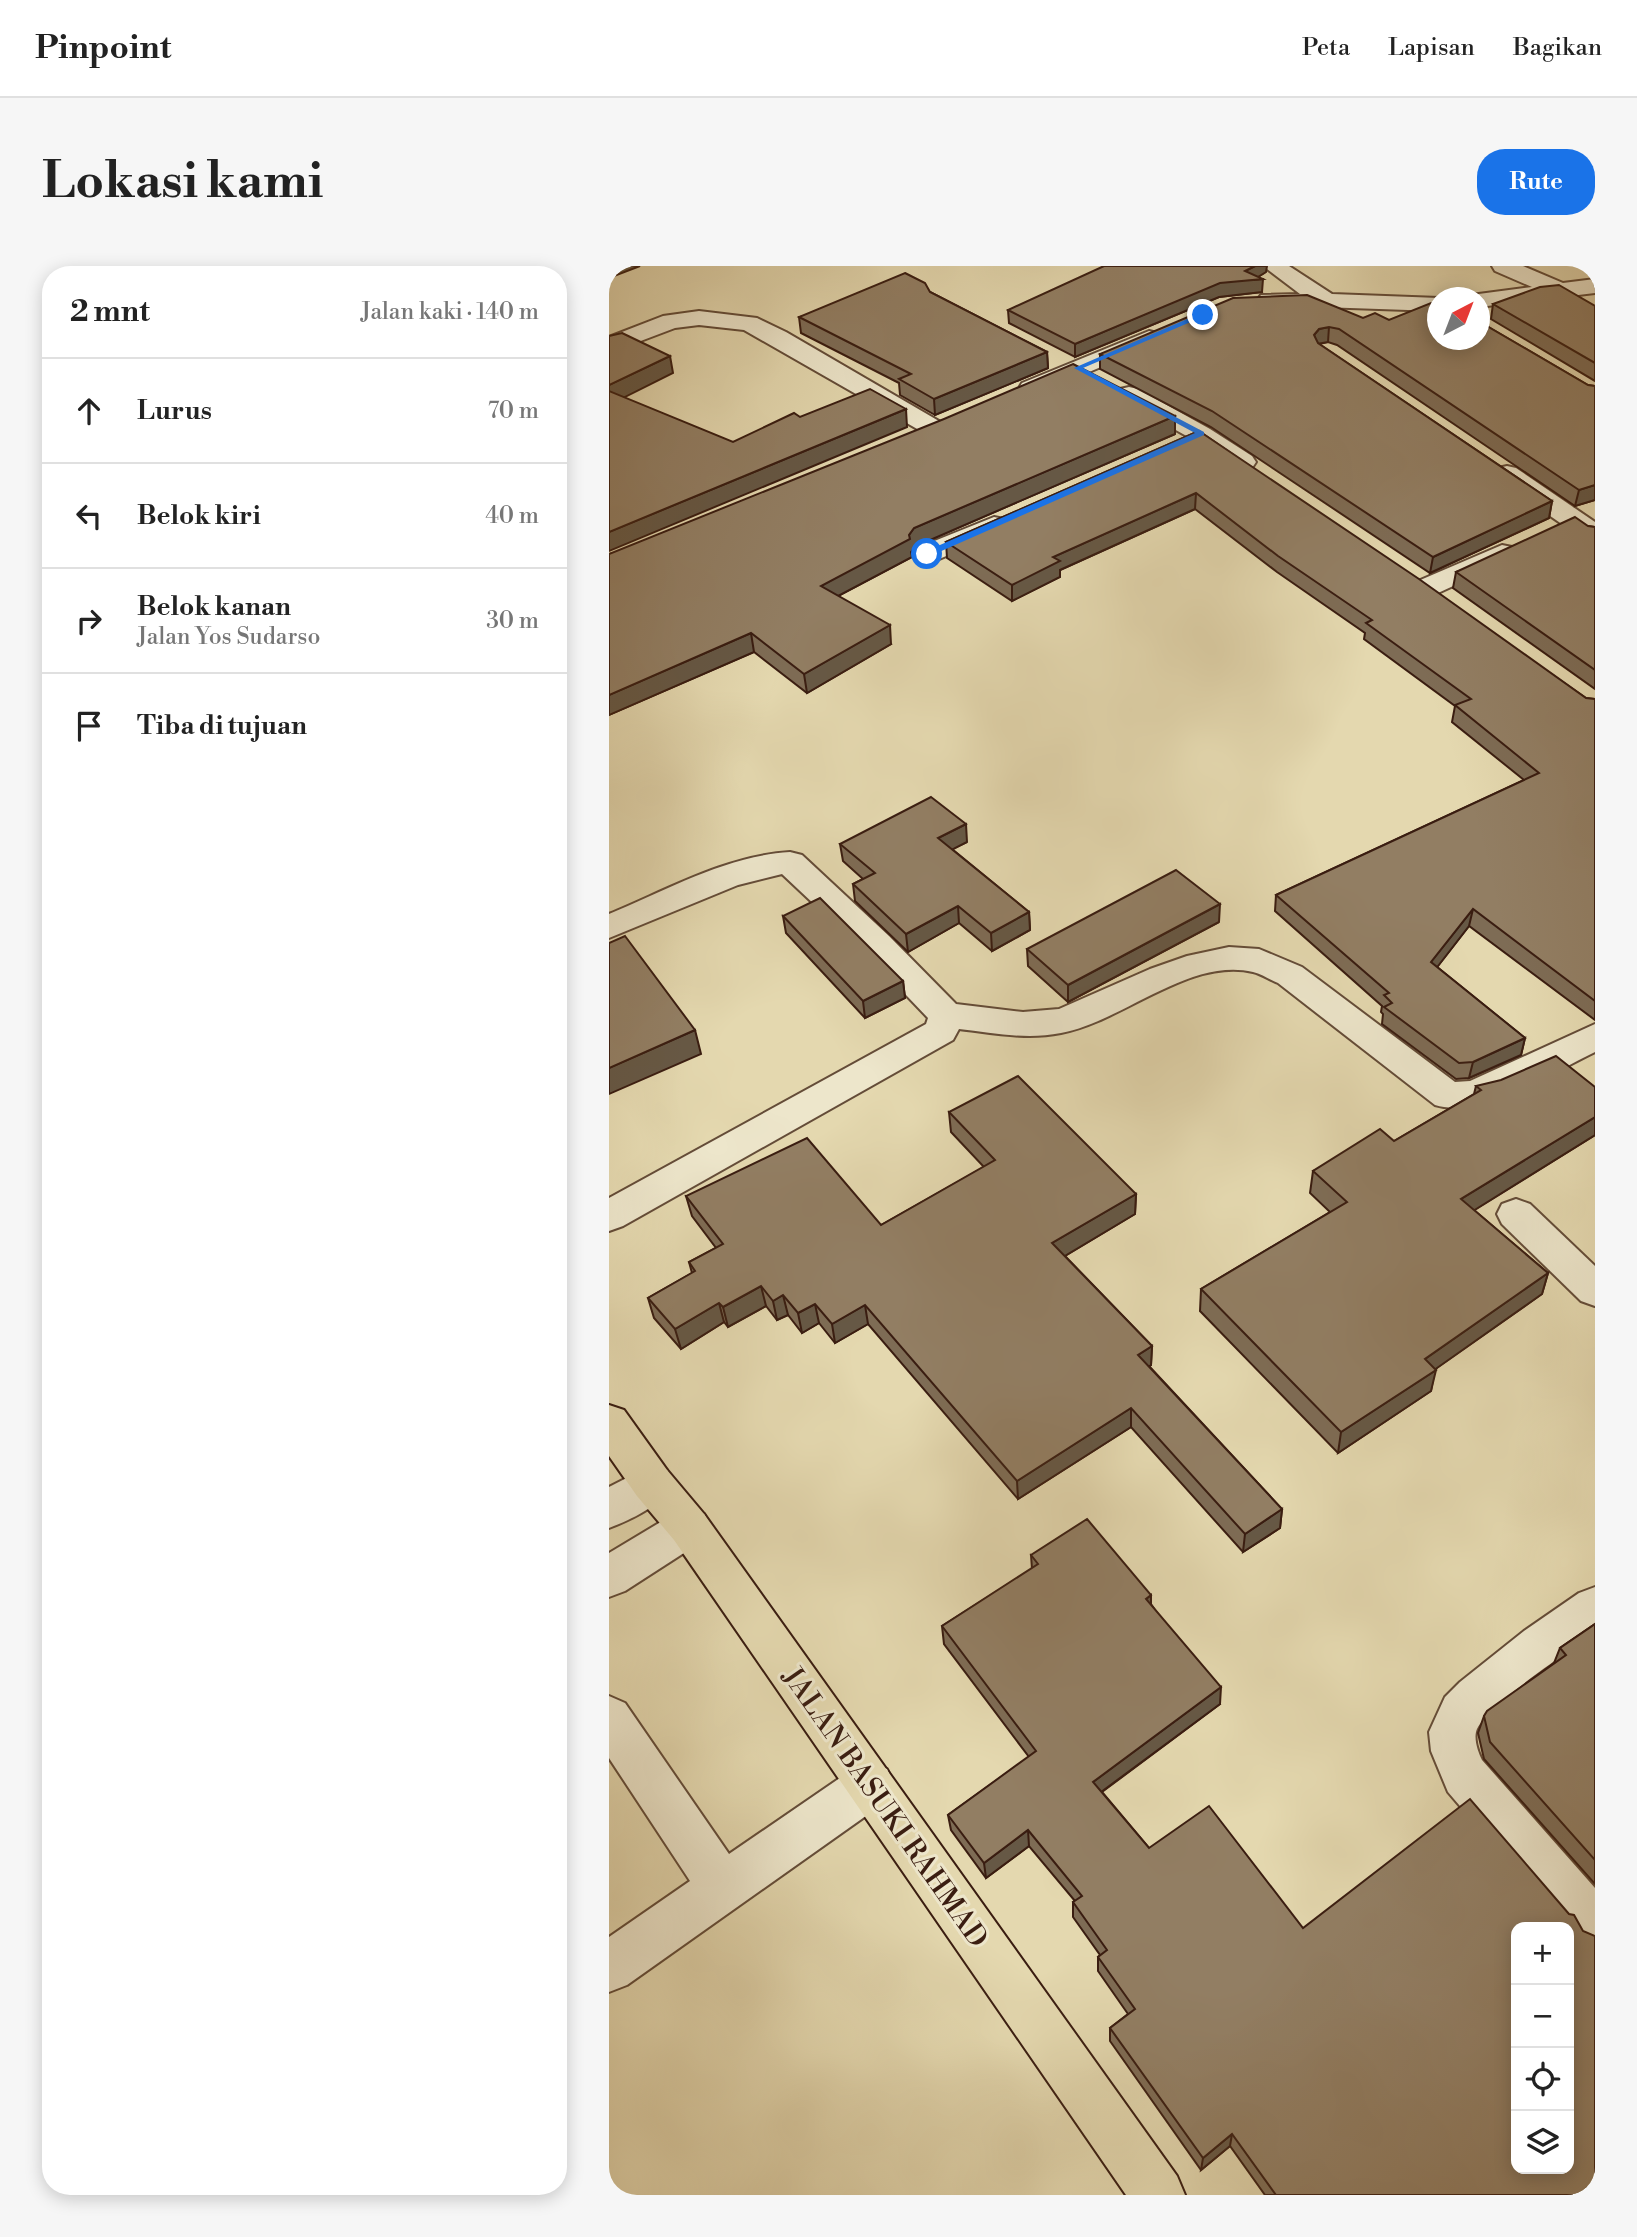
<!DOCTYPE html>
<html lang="id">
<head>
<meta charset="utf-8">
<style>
	:root { --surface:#fff; --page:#f6f6f6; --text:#222; --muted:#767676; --line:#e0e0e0; --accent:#1a73e8 }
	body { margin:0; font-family:"Libre Bodoni",serif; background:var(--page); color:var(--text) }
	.controls { position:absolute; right:21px; bottom:21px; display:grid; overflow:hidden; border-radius:14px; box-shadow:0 4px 18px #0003 }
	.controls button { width:63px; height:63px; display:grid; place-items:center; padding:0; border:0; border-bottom:2px solid var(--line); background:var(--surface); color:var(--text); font:35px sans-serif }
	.compass { position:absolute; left:818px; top:21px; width:63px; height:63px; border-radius:50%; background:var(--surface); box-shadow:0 4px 18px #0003; rotate:42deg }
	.stop { position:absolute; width:21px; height:21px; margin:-16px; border:5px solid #1a73e8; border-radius:50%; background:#fff }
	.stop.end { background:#1a73e8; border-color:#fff; box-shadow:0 2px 7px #0008 }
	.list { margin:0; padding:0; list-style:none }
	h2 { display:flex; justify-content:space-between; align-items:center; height:91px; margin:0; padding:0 28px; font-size:30px }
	h2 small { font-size:23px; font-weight:400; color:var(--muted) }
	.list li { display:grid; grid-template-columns:46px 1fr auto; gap:21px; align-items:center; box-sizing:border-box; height:105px; padding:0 28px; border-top:2px solid var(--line) }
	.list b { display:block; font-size:26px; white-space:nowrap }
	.list p { margin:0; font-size:23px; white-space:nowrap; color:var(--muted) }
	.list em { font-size:23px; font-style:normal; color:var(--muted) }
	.icon { flex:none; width:38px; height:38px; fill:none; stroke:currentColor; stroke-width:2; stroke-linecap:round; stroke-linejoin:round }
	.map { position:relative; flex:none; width:986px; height:1929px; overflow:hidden; border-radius:28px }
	header { display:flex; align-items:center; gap:42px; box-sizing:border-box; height:98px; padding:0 35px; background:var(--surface); border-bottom:2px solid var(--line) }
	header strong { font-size:33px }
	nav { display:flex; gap:38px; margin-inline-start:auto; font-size:24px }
	.intro { display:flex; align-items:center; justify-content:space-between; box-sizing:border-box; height:168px; padding:0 42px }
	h1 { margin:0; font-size:49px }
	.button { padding:18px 32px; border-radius:28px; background:var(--accent); color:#fff; font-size:24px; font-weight:700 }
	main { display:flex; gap:42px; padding:0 42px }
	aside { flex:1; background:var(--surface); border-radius:28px; box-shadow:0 4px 18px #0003 }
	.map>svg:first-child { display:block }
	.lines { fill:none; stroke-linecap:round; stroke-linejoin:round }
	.minor-casing { stroke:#644c38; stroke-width:4 }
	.major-casing { stroke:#3a1d11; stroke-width:4 }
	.minor { fill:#ede6cb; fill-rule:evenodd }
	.major { fill:#e4d8af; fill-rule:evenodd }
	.wall { fill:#7e6c55; stroke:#3a1d11; stroke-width:2 }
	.shaded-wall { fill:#665845; stroke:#3a1d11; stroke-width:2 }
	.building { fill:#927e63; stroke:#3a1d11; stroke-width:2; fill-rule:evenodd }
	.route { fill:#1a73e8 }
	.labels { text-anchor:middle; stroke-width:6; stroke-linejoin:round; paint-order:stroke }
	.near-street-label { font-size:28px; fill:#3a1d11; stroke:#ede6cb }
</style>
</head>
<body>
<header>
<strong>Pinpoint</strong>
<nav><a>Peta</a><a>Lapisan</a><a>Bagikan</a></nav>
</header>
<div class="intro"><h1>Lokasi kami</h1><a class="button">Rute</a></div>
<main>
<aside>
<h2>2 mnt<small>Jalan kaki · 140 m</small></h2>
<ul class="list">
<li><svg class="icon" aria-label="ahead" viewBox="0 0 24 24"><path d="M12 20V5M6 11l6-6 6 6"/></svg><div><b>Lurus</b></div><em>70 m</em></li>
<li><svg class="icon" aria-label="left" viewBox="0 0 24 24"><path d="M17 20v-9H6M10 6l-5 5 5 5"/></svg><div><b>Belok kiri</b></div><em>40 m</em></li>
<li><svg class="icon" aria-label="right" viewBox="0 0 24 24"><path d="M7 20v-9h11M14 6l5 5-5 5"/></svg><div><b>Belok kanan</b><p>Jalan Yos Sudarso</p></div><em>30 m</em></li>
<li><svg class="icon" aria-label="arrive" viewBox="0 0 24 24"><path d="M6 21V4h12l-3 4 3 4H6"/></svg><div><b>Tiba di tujuan</b></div></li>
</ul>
</aside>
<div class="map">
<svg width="986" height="1929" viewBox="0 0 986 1929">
	<rect width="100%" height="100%" fill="#e4d8af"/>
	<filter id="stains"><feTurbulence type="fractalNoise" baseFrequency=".00286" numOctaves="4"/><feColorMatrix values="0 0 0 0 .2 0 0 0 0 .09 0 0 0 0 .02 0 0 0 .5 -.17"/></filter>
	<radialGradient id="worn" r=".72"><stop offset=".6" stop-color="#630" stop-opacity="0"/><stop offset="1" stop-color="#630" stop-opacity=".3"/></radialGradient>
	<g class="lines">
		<defs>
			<g id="minor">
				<path d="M 654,0 L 680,0 L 723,28 L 830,32 L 828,45 L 652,39 L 648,34 L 652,29 L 691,28 Z"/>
				<path d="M 883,0 L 914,0 L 954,17 L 986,13 L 986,27 L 870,41 L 870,32 L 860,32 L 862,29 L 923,21 L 886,5 Z"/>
				<path d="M 90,45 L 148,52 L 177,66 L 335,158 L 339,163 L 335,168 L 326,171 L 317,168 L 135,64 L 90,59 L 66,62 L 0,87 L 0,71 L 54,50 Z"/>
				<path d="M 540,65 L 548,67 L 552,72 L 548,77 L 431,127 L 422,129 L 413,127 L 410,122 L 413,117 Z"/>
				<path d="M 520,121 L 529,123 L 601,163 L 643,190 L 647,196 L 643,202 L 634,204 L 625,202 L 583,173 L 511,133 L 508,128 L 511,123 Z"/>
				<path d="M 898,200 L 907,202 L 986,256 L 986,276 L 976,274 L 889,214 L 885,208 L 889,202 Z"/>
				<path d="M 385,251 L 395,253 L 399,259 L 395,265 L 328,294 L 318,296 L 308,294 L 304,288 L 308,282 Z"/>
				<path d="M 893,279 L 903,281 L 907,287 L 903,293 L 829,327 L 819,329 L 809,327 L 805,321 L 809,315 Z"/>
				<path d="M 181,586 L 193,589 L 280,670 L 347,738 L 414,746 L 450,743 L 541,703 L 578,690 L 620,681 L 650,683 L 693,701 L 846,816 L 861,815 L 986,758 L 986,786 C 944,806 872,853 826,839 L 669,717 C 661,714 653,708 644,706 C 580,691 513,756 452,767 C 418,774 384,767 350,763 L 344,774 L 14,960 L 0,965 L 0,932 L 317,758 L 319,752 L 256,686 L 173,608 L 129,619 L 0,672 L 0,648 C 58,624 117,590 181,586 Z"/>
				<path d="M 907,933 L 921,938 L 986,1000 L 986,1040 L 972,1035 L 893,958 L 888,948 L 893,938 Z"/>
				<path d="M 43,1199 L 58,1204 L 64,1217 C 54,1239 23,1253 0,1262 L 0,1221 Z"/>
				<path d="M 80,1242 L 95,1248 L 102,1261 L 95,1274 L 16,1325 L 0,1331 L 0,1287 L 65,1248 Z"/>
				<path d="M 986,1321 L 986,1367 C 960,1385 881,1437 868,1463 C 864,1472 869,1486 873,1494 L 986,1622 L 986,1685 L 968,1678 L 960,1667 L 960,1661 L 954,1661 L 839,1526 L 822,1485 L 820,1466 L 836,1431 L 851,1416 L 915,1365 L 970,1327 Z"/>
				<path d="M 0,1430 L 16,1437 L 120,1588 L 244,1503 L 261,1496 L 278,1503 L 285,1519 L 278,1535 L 18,1719 L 0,1726 L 0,1671 L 81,1615 L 0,1492 Z"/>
			</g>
			<path id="major" d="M 0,1139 L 15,1144 L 58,1204 L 95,1248 L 568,1910 L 576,1929 L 517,1929 L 65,1274 L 28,1230 L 0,1190 Z"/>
		</defs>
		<use href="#minor" class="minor-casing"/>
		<use href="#major" class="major-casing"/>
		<use href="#minor" class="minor"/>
		<use href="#major" class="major"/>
	</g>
	<g class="wall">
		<path d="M 657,6 L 649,11 L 653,26 L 610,31 L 466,91 L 400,57 L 399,44 Z"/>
		<path d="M 321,26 L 438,86 L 439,102 L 326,149 L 291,129 L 290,117 L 192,67 L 190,51 Z"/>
		<path d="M 884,38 L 986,40 L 986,115 L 882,53 Z"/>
		<path d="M 754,52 L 780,54 L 829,74 L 871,56 L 979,119 L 986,120 L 986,234 L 966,240 L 728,79 L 719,76 L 710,78 L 943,235 L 940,252 L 821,307 L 602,161 L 491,103 L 491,88 Z"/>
		<path d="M 590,165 L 977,432 L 986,433 L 986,754 L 860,660 L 828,701 L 916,772 L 912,789 L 860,812 L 847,813 L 773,758 L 774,748 L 772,746 L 773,740 L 666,645 L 667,629 L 915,514 L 843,456 L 846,440 L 755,373 L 756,367 L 668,306 L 586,243 L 451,304 L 451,311 L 403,335 L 338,292 L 337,276 Z"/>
		<path d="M 566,168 L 307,280 L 302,286 L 303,291 L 229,330 L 282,378 L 198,427 L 145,386 L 0,449 L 0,288 Z"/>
		<path d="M 979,260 L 986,261 L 986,423 L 844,322 L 847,306 Z"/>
		<path d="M 358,576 L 343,583 L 420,646 L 421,664 L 383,685 L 350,657 L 299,686 L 246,635 L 244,618 L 254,613 L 234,595 L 231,578 Z"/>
		<path d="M 174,650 L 294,715 L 296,732 L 256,752 L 177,667 Z"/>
		<path d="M 610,656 L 459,736 L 419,700 L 418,683 Z"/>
		<path d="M 867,820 L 986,821 L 986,869 L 865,944 L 939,1007 L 933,1028 L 826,1103 L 822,1125 L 729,1187 L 591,1045 L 592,1023 L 721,946 L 701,927 L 704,905 L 785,875 L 865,828 Z"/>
		<path d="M 340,846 L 527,928 L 526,948 L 456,990 L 543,1080 L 542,1099 L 540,1100 L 673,1243 L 671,1262 L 634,1286 L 522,1161 L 409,1233 L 259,1058 L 226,1077 L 210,1057 L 193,1067 L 179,1049 L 168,1054 L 157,1040 L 119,1061 L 115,1056 L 72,1083 L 45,1052 L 39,1032 L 83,1007 L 80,996 L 107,982 L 83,950 L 77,930 L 272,959 L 375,901 L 342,866 Z"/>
		<path d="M 422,1289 L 542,1329 L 542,1338 L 611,1438 L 493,1526 L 540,1582 L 694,1662 L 986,1929 L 656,1929 L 621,1880 L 592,1904 L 501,1775 L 501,1762 L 519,1748 L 489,1705 L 489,1691 L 491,1689 L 464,1651 L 464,1636 L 466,1635 L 420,1580 L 377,1612 L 342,1564 L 339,1549 L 420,1491 L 335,1378 L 333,1360 L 423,1303 Z"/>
		<path d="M 986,1358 L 986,1618 L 875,1493 L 869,1467 L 875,1450 L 945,1397 L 951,1382 Z"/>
	</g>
	<g class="shaded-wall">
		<path d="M 0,0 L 31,0 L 0,12 Z"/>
		<path d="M 646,0 L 658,0 L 657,6 L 644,14 L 654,13 L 653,26 L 610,31 L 466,91 L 466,78 L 636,5 Z"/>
		<path d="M 720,61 L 719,76 L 708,78 L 705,69 L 710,63 Z"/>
		<path d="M 438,86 L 439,102 L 326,149 L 325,133 Z"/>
		<path d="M 61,90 L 64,107 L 0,139 L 0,119 Z"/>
		<path d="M 297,143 L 298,161 L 0,285 L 0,266 Z"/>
		<path d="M 566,150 L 566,168 L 307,280 L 302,286 L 303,291 L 214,338 L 212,320 L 300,269 L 305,262 Z"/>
		<path d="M 986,219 L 986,234 L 966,240 L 970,224 Z"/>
		<path d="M 587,227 L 586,243 L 451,304 L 451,311 L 403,335 L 403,319 L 444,291 Z"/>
		<path d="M 943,235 L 940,252 L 821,307 L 824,291 Z"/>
		<path d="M 281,359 L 282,378 L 198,427 L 195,408 Z"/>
		<path d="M 142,367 L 145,386 L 0,449 L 0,429 Z"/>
		<path d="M 357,558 L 358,576 L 331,590 L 329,572 Z"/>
		<path d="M 611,638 L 610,656 L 459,736 L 459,719 Z"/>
		<path d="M 349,640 L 350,657 L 299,686 L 297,668 Z"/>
		<path d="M 864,643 L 860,660 L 819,713 L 822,696 Z"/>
		<path d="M 420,646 L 421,664 L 383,685 L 382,667 Z"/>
		<path d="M 294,715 L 296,732 L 256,752 L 254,735 Z"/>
		<path d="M 86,764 L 92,788 L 0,828 L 0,802 Z"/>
		<path d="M 916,772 L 912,789 L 860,812 L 864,796 Z"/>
		<path d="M 986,851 L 986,869 L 848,955 L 852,933 Z"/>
		<path d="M 527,928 L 526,948 L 444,997 L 443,977 Z"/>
		<path d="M 939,1007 L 933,1028 L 811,1114 L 816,1093 Z"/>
		<path d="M 152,1020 L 157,1040 L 119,1061 L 114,1041 Z"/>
		<path d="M 174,1029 L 179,1049 L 168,1054 L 164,1035 Z"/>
		<path d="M 110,1037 L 115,1056 L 72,1083 L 66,1063 Z"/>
		<path d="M 206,1038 L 210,1057 L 193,1067 L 189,1047 Z"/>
		<path d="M 256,1039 L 259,1058 L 226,1077 L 223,1058 Z"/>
		<path d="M 543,1080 L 542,1099 L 528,1108 L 529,1089 Z"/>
		<path d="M 827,1104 L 822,1125 L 729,1187 L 732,1166 Z"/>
		<path d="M 522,1142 L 522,1161 L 409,1233 L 408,1215 Z"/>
		<path d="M 673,1243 L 671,1262 L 634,1286 L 636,1268 Z"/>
		<path d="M 542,1329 L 542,1347 L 537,1333 Z"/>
		<path d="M 612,1421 L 611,1438 L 484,1532 L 484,1516 Z"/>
		<path d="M 419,1564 L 420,1580 L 377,1612 L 375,1597 Z"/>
		<path d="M 623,1868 L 621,1880 L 592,1904 L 594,1892 Z"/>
	</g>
	<g class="building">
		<path d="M 495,0 L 646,0 L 636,5 L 654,13 L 611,17 L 466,78 L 399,44 Z"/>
		<path d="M 296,7 L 316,17 L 321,26 L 438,86 L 325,133 L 290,113 L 302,108 L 190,51 Z"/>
		<path d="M 950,19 L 986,40 L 986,97 L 884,38 L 931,21 Z"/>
		<path d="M 698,29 L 754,52 L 766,47 L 780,54 L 822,37 L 829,40 L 829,74 L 871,74 L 871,50 L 871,56 L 979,119 L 986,120 L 986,219 L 970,224 L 730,63 L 720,61 L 710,63 L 705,69 L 709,77 L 943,235 L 824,291 L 603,145 L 491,88 L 624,32 Z"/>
		<path d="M 13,67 L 61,90 L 0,119 L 0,70 Z"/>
		<path d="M 464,98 L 566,150 L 305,262 L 300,269 L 301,273 L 212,320 L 281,359 L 195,408 L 142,367 L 0,429 L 0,288 L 335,153 Z"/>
		<path d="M 261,123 L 297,143 L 0,266 L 0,125 L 124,176 L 185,147 L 191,151 Z"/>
		<path d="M 590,165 L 810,313 L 977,432 L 986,433 L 986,735 L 864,643 L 822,696 L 916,772 L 864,796 L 850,797 L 775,741 L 783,737 L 775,729 L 780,727 L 667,629 L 930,507 L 846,439 L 862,433 L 757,357 L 763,354 L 669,290 L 587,227 L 444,291 L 451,295 L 403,319 L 337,276 Z"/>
		<path d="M 966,251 L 979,260 L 986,261 L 986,404 L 847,306 Z"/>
		<path d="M 322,531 L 357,558 L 329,572 L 420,646 L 382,667 L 349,640 L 297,668 L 244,618 L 266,607 L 231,578 Z"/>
		<path d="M 567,604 L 611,638 L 459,719 L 418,683 Z"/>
		<path d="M 211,632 L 294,715 L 254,735 L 174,650 Z"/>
		<path d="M 16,670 L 86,764 L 0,802 L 0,677 Z"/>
		<path d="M 947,790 L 986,821 L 986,851 L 852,933 L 939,1007 L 816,1093 L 827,1104 L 732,1166 L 592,1023 L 738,936 L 704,905 L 771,863 L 785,875 L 872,824 L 867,820 L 892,814 Z"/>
		<path d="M 409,810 L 527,928 L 443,977 L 543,1080 L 529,1089 L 673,1243 L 636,1268 L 522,1142 L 408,1215 L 256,1039 L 223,1058 L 206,1038 L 189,1047 L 174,1029 L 164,1035 L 152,1020 L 114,1041 L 110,1037 L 66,1063 L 39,1032 L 86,1005 L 80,996 L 114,978 L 77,930 L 198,872 L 272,959 L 386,894 L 340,846 Z"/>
		<path d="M 478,1253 L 542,1329 L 537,1333 L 612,1421 L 484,1516 L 540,1582 L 600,1540 L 694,1662 L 861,1533 L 960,1648 L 965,1649 L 974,1665 L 986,1670 L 986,1929 L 667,1929 L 623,1868 L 594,1892 L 501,1762 L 526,1743 L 489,1691 L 498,1684 L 464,1636 L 473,1630 L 419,1564 L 375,1597 L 339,1549 L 427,1485 L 333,1360 L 429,1298 L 422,1289 ZM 907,1661 L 960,1661 L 960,1903 L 907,1903 Z"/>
		<path d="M 986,1358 L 986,1594 L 881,1476 L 875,1450 L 878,1445 L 957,1389 L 951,1382 Z"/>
	</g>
	<path class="route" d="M 592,47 L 598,49 L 474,102 L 595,166 L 595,169 L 321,290 L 315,290 L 315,286 L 586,167 L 465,102 Z"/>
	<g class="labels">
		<g class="near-street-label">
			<text transform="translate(277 1541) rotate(55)" y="10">JALAN BASUKI RAHMAD</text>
		</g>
	</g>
	<rect width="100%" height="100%" filter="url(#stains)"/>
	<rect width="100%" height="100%" fill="url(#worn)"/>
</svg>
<div class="controls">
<button>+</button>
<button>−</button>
<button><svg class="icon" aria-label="locate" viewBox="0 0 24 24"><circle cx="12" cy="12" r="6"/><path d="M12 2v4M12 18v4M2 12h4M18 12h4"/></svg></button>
<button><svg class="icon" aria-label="layers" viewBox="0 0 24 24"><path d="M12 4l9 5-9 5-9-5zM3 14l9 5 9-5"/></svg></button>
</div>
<svg class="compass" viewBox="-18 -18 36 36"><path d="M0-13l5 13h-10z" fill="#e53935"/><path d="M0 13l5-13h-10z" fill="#767676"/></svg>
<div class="stop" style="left:318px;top:288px"></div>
<div class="stop end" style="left:594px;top:49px"></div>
</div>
</main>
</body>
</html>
